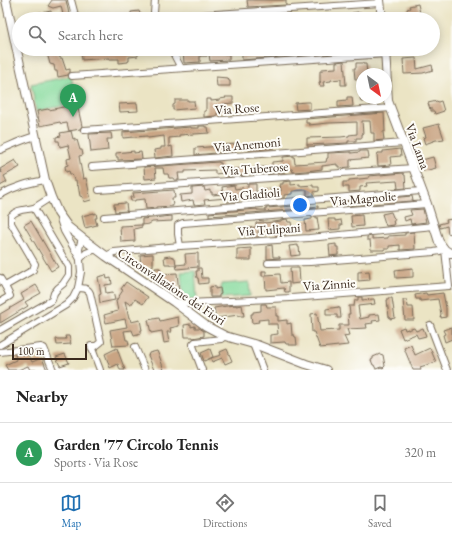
<!DOCTYPE html>
<html lang="en">
<head>
<meta charset="utf-8">
<style>
	:root { --surface:#fff; --page:#f6f6f6; --text:#222; --muted:#767676; --line:#e0e0e0; --accent:#1f6fb2 }
	body { margin:0; font-family:"EB Garamond",serif; background:var(--page); color:var(--text) }
	.compass { position:absolute; left:356px; top:68px; width:36px; height:36px; border-radius:50%; background:var(--surface); box-shadow:0 2px 10px #0003; rotate:147deg }
	.scale { position:absolute; left:12px; bottom:10px; width:75px; box-sizing:border-box; padding-left:4px; border:2px solid #3b2a1e; border-top:0; font-size:11px; line-height:14px; white-space:nowrap; color:#3b2a1e; -webkit-text-stroke:3px #fdfcf7; paint-order:stroke }
	.you { position:absolute; left:300px; top:205px; width:14px; height:14px; margin:-10px; border:3px solid #fff; border-radius:50%; background:#1a73e8; box-shadow:0 0 0 6px #1a73e833 }
	.badge { display:grid; place-items:center; width:26px; height:26px; border-radius:50%; background:var(--accent); color:#fff; font-size:13px; font-weight:700 }
	.pin { position:absolute; translate:-50% -33px; filter:drop-shadow(0 1px 2px #0008) }
	.pin::after { content:''; position:absolute; top:21px; width:14px; height:12px; background:inherit; clip-path:polygon(0 0,100% 0,50% 100%) }
	.list { margin:0; padding:0; list-style:none }
	h2 { display:flex; justify-content:space-between; align-items:center; height:52px; margin:0; padding:0 16px; font-size:17px }
	h2 small { font-size:13px; font-weight:400; color:var(--muted) }
	.list li { display:grid; grid-template-columns:26px 1fr auto; gap:12px; align-items:center; box-sizing:border-box; height:60px; padding:0 16px; border-top:1px solid var(--line) }
	.list b { display:block; font-size:15px; white-space:nowrap }
	.list p { margin:0; font-size:13px; white-space:nowrap; color:var(--muted) }
	.list em { font-size:13px; font-style:normal; color:var(--muted) }
	.icon { flex:none; width:22px; height:22px; fill:none; stroke:currentColor; stroke-width:2; stroke-linecap:round; stroke-linejoin:round }
	.map { position:relative; flex:none; width:452px; height:370px; overflow:hidden }
	.search { position:absolute; background:var(--surface); box-shadow:0 2px 10px #0003; left:12px; right:12px; top:12px; height:44px; display:flex; align-items:center; gap:10px; box-sizing:border-box; padding:0 14px; border-radius:22px; color:var(--muted); font-size:15px }
	.sheet { height:112px; background:var(--surface) }
	nav { display:flex; justify-content:space-around; align-items:center; box-sizing:border-box; height:56px; border-top:1px solid var(--line); background:var(--surface); font-size:11px; color:var(--muted) }
	nav a { display:grid; justify-items:center; gap:2px }
	nav .on { color:var(--accent) }
	.map>svg:first-child { display:block }
	.green { fill:#86da9d; stroke:#60825e }
	.building { fill:#c9a483 }
	.lines { fill:none; stroke-linecap:round; stroke-linejoin:round }
	.minor-casing { stroke:#796b58; stroke-width:8 }
	.tertiary-casing { stroke:#796b58; stroke-width:10 }
	.minor { stroke:#fff; stroke-width:6 }
	.tertiary { stroke:#fff; stroke-width:8 }
	.labels { text-anchor:middle; stroke-width:4; stroke-linejoin:round; paint-order:stroke }
	.street-label { font-size:13px; fill:#3b2a1e; stroke:#fdfcf7 }
</style>
</head>
<body>
<div class="map">
<svg width="452" height="370" viewBox="0 0 452 370">
	<rect width="100%" height="100%" fill="#fdfcf7"/>
	<filter id="ink" filterUnits="userSpaceOnUse"><feTurbulence type="fractalNoise" baseFrequency=".025" numOctaves="2"/><feDisplacementMap in="SourceGraphic" scale="8" xChannelSelector="R" yChannelSelector="G"/><feConvolveMatrix kernelMatrix="1 2 1 2 8 2 1 2 1" color-interpolation-filters="sRGB"/></filter>
	<filter id="wash" filterUnits="userSpaceOnUse"><feTurbulence type="fractalNoise" baseFrequency=".012" numOctaves="4" result="noise"/><feDisplacementMap in="SourceGraphic" scale="16" xChannelSelector="R" yChannelSelector="G"/><feGaussianBlur stdDeviation="0.9" result="paint"/><feColorMatrix in="noise" values="0 0 0 0 0 0 0 0 0 0 0 0 0 0 0 0 0 1.4 0 .05"/><feComposite in="paint" operator="in"/></filter>
	<g filter="url(#wash)">
		<rect width="100%" height="100%" fill="#ebe4c4"/>
		<g class="green">
			<path d="M 71,76 L 77,103 L 36,111 L 31,84 Z"/>
			<path d="M 195,271 L 197,299 L 183,300 L 181,272 Z"/>
			<path d="M 249,282 L 250,296 L 222,298 L 221,284 Z"/>
		</g>
		<g id="blocks">
			<g class="building">
				<path d="M 52,0 L 66,0 L 70,19 L 64,19 L 61,6 L 53,8 L 48,6 Z"/>
				<path d="M 247,0 L 286,0 L 286,5 L 248,7 Z"/>
				<path d="M 418,4 L 420,13 L 422,13 L 423,18 L 419,19 L 409,19 L 407,9 L 410,8 L 409,6 Z"/>
				<path d="M 51,11 L 51,19 L 38,19 L 37,13 L 41,12 L 41,13 Z"/>
				<path d="M 139,11 L 140,14 L 142,14 L 142,19 L 130,19 L 130,15 L 131,15 L 131,12 Z"/>
				<path d="M 358,12 L 358,13 L 361,13 L 361,14 L 366,13 L 367,19 L 345,19 L 345,15 L 349,15 L 349,14 L 352,14 L 352,13 Z"/>
				<path d="M 45,49 L 55,49 L 56,53 L 58,52 L 60,58 L 62,58 L 66,70 L 70,69 L 70,72 L 68,75 L 58,77 L 57,71 L 55,71 L 54,65 L 50,64 L 47,53 L 46,53 Z"/>
				<path d="M 81,49 L 115,49 L 115,51 L 128,51 L 128,49 L 139,49 L 140,53 L 138,53 L 138,56 L 129,57 L 129,61 L 128,61 L 128,62 L 119,63 L 119,59 L 109,59 L 109,58 L 82,60 Z"/>
				<path d="M 183,49 L 201,49 L 201,52 L 207,51 L 207,56 L 200,56 L 200,62 L 184,63 Z"/>
				<path d="M 271,49 L 374,49 L 374,50 L 242,60 L 242,52 L 271,50 Z"/>
				<path d="M 224,53 L 224,54 L 229,54 L 229,60 L 210,61 L 209,54 Z"/>
				<path d="M 416,58 L 417,69 L 432,65 L 433,70 L 423,73 L 404,74 L 403,59 Z"/>
				<path d="M 344,61 L 346,85 L 341,85 L 341,79 L 331,80 L 331,81 L 323,82 L 324,86 L 320,86 L 319,82 L 321,82 L 320,82 L 320,71 L 322,71 L 322,69 L 336,68 L 336,62 Z"/>
				<path d="M 356,63 L 363,63 L 363,64 L 366,64 L 367,74 L 362,74 L 362,79 L 355,79 L 354,68 L 356,68 Z"/>
				<path d="M 216,77 L 228,78 L 229,81 L 230,81 L 230,86 L 217,86 Z"/>
				<path d="M 225,97 L 233,97 L 233,103 L 223,104 L 223,112 L 218,113 L 217,113 L 217,116 L 204,117 L 204,111 L 206,111 L 206,99 L 211,99 L 211,101 L 220,100 L 220,99 L 226,98 Z"/>
				<path d="M 347,97 L 352,97 L 353,106 L 338,107 L 338,101 L 347,100 Z"/>
				<path d="M 360,98 L 378,98 L 378,104 L 370,105 L 370,101 L 361,102 Z"/>
				<path d="M 175,100 L 188,100 L 188,101 L 194,101 L 195,108 L 173,110 L 173,105 L 175,104 Z"/>
				<path d="M 437,101 L 438,102 L 441,101 L 444,111 L 435,114 L 434,111 L 431,111 L 431,108 L 430,109 L 428,103 Z"/>
				<path d="M 306,102 L 310,102 L 310,109 L 296,110 L 295,103 Z"/>
				<path d="M 137,103 L 138,111 L 120,112 L 119,104 Z"/>
				<path d="M 77,104 L 82,126 L 80,129 L 69,131 L 67,123 L 61,124 L 60,122 L 40,126 L 37,111 L 48,109 L 49,110 Z"/>
				<path d="M 384,113 L 385,132 L 383,132 L 384,140 L 374,141 L 374,133 L 371,133 L 370,121 L 362,121 L 363,134 L 362,134 L 362,138 L 356,138 L 356,141 L 348,141 L 348,143 L 307,145 L 307,138 L 341,137 L 349,136 L 349,135 L 357,134 L 357,122 L 328,123 L 309,125 L 309,123 L 306,123 L 306,119 Z"/>
				<path d="M 439,124 L 444,139 L 437,140 L 436,140 L 425,144 L 423,138 L 426,137 L 423,128 Z"/>
				<path d="M 199,126 L 205,126 L 205,127 L 208,127 L 209,133 L 179,135 L 179,137 L 169,138 L 169,147 L 172,146 L 173,156 L 155,158 L 154,150 L 161,149 L 161,147 L 165,147 L 164,136 L 148,138 L 147,136 L 123,138 L 123,132 L 191,127 L 191,128 L 199,128 Z"/>
				<path d="M 71,131 L 73,139 L 75,138 L 75,141 L 77,140 L 80,150 L 82,150 L 83,155 L 79,156 L 81,168 L 83,179 L 86,178 L 91,200 L 84,202 L 83,197 L 80,196 L 78,185 L 77,186 L 76,180 L 74,180 L 72,174 L 70,174 L 69,171 L 66,172 L 65,166 L 68,165 L 67,159 L 71,158 L 68,145 L 60,147 L 59,141 L 56,141 L 56,137 L 61,136 L 60,133 Z"/>
				<path d="M 111,133 L 112,139 L 107,139 L 108,150 L 91,152 L 89,134 Z"/>
				<path d="M 273,143 L 274,148 L 249,150 L 248,145 Z"/>
				<path d="M 237,144 L 237,151 L 195,155 L 195,148 L 221,146 L 221,145 Z"/>
				<path d="M 400,149 L 401,156 L 390,157 L 391,165 L 378,166 L 377,154 L 378,154 L 378,153 L 383,153 L 383,151 Z"/>
				<path d="M 134,151 L 134,153 L 141,152 L 142,159 L 118,160 L 118,157 L 116,157 L 116,153 Z"/>
				<path d="M 360,151 L 368,151 L 369,158 L 350,160 L 350,167 L 340,168 L 340,166 L 337,166 L 337,164 L 322,166 L 322,169 L 306,171 L 293,172 L 292,169 L 285,169 L 285,172 L 262,174 L 261,173 L 256,173 L 256,171 L 254,171 L 254,167 L 272,167 L 272,162 L 283,161 L 283,157 L 294,156 L 295,164 L 326,162 L 327,158 L 328,158 L 328,153 L 351,152 L 351,153 L 360,152 Z"/>
				<path d="M 433,157 L 436,168 L 424,171 L 422,160 Z"/>
				<path d="M 15,160 L 20,167 L 4,176 L 7,182 L 0,186 L 0,170 L 2,173 L 0,169 Z"/>
				<path d="M 219,162 L 219,163 L 221,163 L 221,166 L 222,165 L 223,173 L 215,174 L 215,170 L 185,171 L 185,173 L 178,173 L 179,180 L 174,180 L 174,178 L 169,178 L 168,174 L 164,174 L 163,168 L 155,168 L 156,178 L 145,179 L 144,167 Z"/>
				<path d="M 244,168 L 245,175 L 225,177 L 224,170 Z"/>
				<path d="M 403,173 L 404,175 L 405,175 L 406,188 L 396,189 L 398,188 L 397,181 L 366,183 L 367,186 L 360,187 L 360,191 L 349,192 L 349,187 L 343,187 L 343,182 L 349,182 L 349,180 L 369,178 L 369,176 Z"/>
				<path d="M 291,181 L 291,185 L 300,184 L 300,186 L 313,185 L 313,187 L 319,187 L 319,191 L 314,192 L 314,195 L 307,196 L 307,190 L 292,191 L 292,194 L 284,195 L 284,198 L 273,199 L 273,192 L 281,191 L 280,184 L 283,184 L 283,182 Z"/>
				<path d="M 248,184 L 256,184 L 256,192 L 265,191 L 264,189 L 270,188 L 270,191 L 272,190 L 272,194 L 259,195 L 259,198 L 257,198 L 257,200 L 249,201 L 248,192 L 238,193 L 239,201 L 227,202 L 227,198 L 204,200 L 205,204 L 194,205 L 193,200 L 181,202 L 180,195 L 192,194 L 192,188 L 204,187 L 205,191 L 210,190 L 210,192 L 212,192 L 212,195 L 223,194 L 222,187 L 234,185 L 235,189 L 248,187 Z"/>
				<path d="M 174,190 L 175,198 L 172,198 L 173,206 L 156,207 L 156,208 L 146,209 L 145,199 L 135,200 L 135,201 L 131,201 L 130,197 L 134,197 L 133,193 Z"/>
				<path d="M 412,196 L 413,201 L 344,206 L 343,202 Z"/>
				<path d="M 126,203 L 127,211 L 115,212 L 114,204 Z"/>
				<path d="M 309,205 L 310,207 L 318,206 L 318,208 L 209,216 L 209,213 L 257,209 L 257,210 L 266,210 L 266,208 Z"/>
				<path d="M 423,209 L 426,222 L 411,224 L 410,219 L 405,221 L 404,217 L 412,215 L 410,210 Z"/>
				<path d="M 391,212 L 393,217 L 395,219 L 393,222 L 394,223 L 393,225 L 386,226 L 382,214 Z"/>
				<path d="M 94,213 L 94,214 L 96,213 L 97,218 L 95,218 L 97,225 L 85,228 L 82,216 Z"/>
				<path d="M 362,215 L 363,226 L 352,227 L 351,216 Z"/>
				<path d="M 172,216 L 172,221 L 152,222 L 149,224 L 142,225 L 142,227 L 134,229 L 135,241 L 121,242 L 120,226 L 142,225 L 142,219 Z"/>
				<path d="M 312,217 L 317,217 L 319,230 L 306,231 L 305,220 L 312,219 Z"/>
				<path d="M 287,219 L 288,222 L 291,222 L 292,227 L 285,228 L 286,235 L 276,236 L 276,233 L 265,234 L 265,230 L 258,231 L 259,237 L 250,237 L 250,234 L 244,235 L 243,229 L 256,227 L 256,223 L 264,222 L 264,223 L 281,221 L 281,220 Z"/>
				<path d="M 328,219 L 335,219 L 335,221 L 341,220 L 342,225 L 340,225 L 340,229 L 329,230 Z"/>
				<path d="M 452,219 L 452,233 L 448,234 L 447,226 L 440,228 L 439,224 L 447,222 L 446,220 Z"/>
				<path d="M 31,221 L 58,267 L 51,271 L 24,225 Z"/>
				<path d="M 414,232 L 415,249 L 400,250 L 400,245 L 389,246 L 389,249 L 384,249 L 384,250 L 371,250 L 370,240 L 367,240 L 367,237 L 372,236 L 372,239 L 388,238 L 388,236 L 405,235 L 405,233 Z"/>
				<path d="M 336,244 L 336,247 L 338,247 L 338,255 L 330,256 L 329,245 Z"/>
				<path d="M 272,245 L 273,257 L 280,257 L 280,258 L 267,259 L 267,246 Z"/>
				<path d="M 298,245 L 298,247 L 299,247 L 300,255 L 291,256 L 289,246 Z"/>
				<path d="M 251,248 L 251,260 L 237,260 L 237,249 Z"/>
				<path d="M 198,253 L 198,267 L 177,269 L 176,265 L 186,264 L 185,254 Z"/>
				<path d="M 153,254 L 153,266 L 141,267 L 140,255 Z"/>
				<path d="M 170,256 L 173,257 L 175,258 L 176,265 L 170,265 L 170,264 L 165,264 L 164,257 Z"/>
				<path d="M 155,268 L 160,268 L 161,274 L 177,273 L 179,293 L 171,294 L 171,292 L 169,292 L 168,283 L 158,284 L 156,283 Z"/>
				<path d="M 198,268 L 201,268 L 202,278 L 208,278 L 208,283 L 199,284 L 198,278 L 197,278 L 196,271 L 198,271 Z"/>
				<path d="M 290,268 L 299,268 L 300,283 L 299,283 L 291,284 Z"/>
				<path d="M 413,268 L 413,277 L 396,278 L 395,270 Z"/>
				<path d="M 262,271 L 266,271 L 266,275 L 280,274 L 281,283 L 289,282 L 289,292 L 285,292 L 284,288 L 266,290 L 265,276 L 262,276 Z"/>
				<path d="M 369,271 L 370,280 L 358,281 L 358,272 Z"/>
				<path d="M 106,275 L 107,279 L 111,278 L 112,284 L 105,285 L 106,293 L 113,292 L 115,300 L 100,303 L 99,295 L 101,294 L 98,277 Z"/>
				<path d="M 126,282 L 148,297 L 143,304 L 135,299 L 131,305 L 125,301 L 129,318 L 130,318 L 131,322 L 140,320 L 142,330 L 141,330 L 141,333 L 134,335 L 132,330 L 124,331 L 126,340 L 128,340 L 129,345 L 113,346 L 110,330 L 127,327 L 125,319 L 106,323 L 104,315 L 118,311 L 116,301 L 123,290 L 121,289 Z"/>
				<path d="M 36,285 L 41,293 L 25,302 L 28,306 L 0,323 L 0,314 L 24,300 L 21,294 Z"/>
				<path d="M 215,286 L 215,289 L 220,288 L 221,294 L 219,295 L 219,297 L 210,297 L 210,287 Z"/>
				<path d="M 426,293 L 427,295 L 443,293 L 446,308 L 446,317 L 441,318 L 441,316 L 440,317 L 441,314 L 438,299 L 420,301 L 420,299 L 416,299 L 415,295 Z"/>
				<path d="M 358,297 L 362,297 L 362,300 L 374,299 L 375,304 L 358,306 L 360,319 L 369,317 L 369,315 L 379,314 L 380,320 L 372,321 L 373,323 L 366,324 L 367,328 L 347,329 L 349,335 L 344,336 L 348,345 L 320,348 L 314,332 L 312,332 L 311,314 L 317,313 L 320,331 L 339,330 L 339,325 L 349,325 L 348,314 L 350,314 L 349,306 L 354,306 L 355,300 L 358,300 Z"/>
				<path d="M 388,298 L 392,298 L 395,318 L 390,319 L 390,317 L 389,317 L 387,300 L 388,300 Z"/>
				<path d="M 403,300 L 407,300 L 408,307 L 413,307 L 414,320 L 405,320 Z"/>
				<path d="M 261,304 L 266,304 L 267,307 L 276,307 L 276,316 L 278,316 L 278,321 L 287,320 L 287,324 L 291,323 L 292,335 L 294,335 L 295,337 L 296,337 L 297,345 L 289,345 L 289,344 L 286,344 L 285,342 L 284,342 L 270,343 L 270,335 L 278,334 L 277,324 L 268,324 L 268,319 L 258,320 L 259,322 L 252,323 L 251,314 L 253,314 L 253,312 L 261,311 Z"/>
				<path d="M 236,305 L 236,306 L 242,305 L 244,316 L 239,316 L 239,315 L 216,318 L 214,308 L 227,306 Z"/>
				<path d="M 338,307 L 338,308 L 340,308 L 341,318 L 337,318 L 337,315 L 326,315 L 326,309 Z"/>
				<path d="M 178,317 L 179,326 L 170,328 L 171,332 L 167,332 L 169,342 L 164,343 L 162,331 L 151,333 L 148,320 L 159,318 L 160,321 Z"/>
				<path d="M 191,324 L 191,327 L 195,326 L 195,328 L 199,328 L 204,331 L 204,336 L 193,338 L 193,337 L 185,337 L 184,325 Z"/>
				<path d="M 404,327 L 405,330 L 408,329 L 408,330 L 414,328 L 416,331 L 423,328 L 426,336 L 418,338 L 416,334 L 403,339 L 399,329 Z"/>
				<path d="M 452,327 L 452,339 L 445,342 L 443,335 L 445,334 L 443,330 Z"/>
				<path d="M 65,336 L 69,336 L 71,344 L 57,345 L 56,339 L 66,339 Z"/>
				<path d="M 411,345 L 415,355 L 430,348 L 436,362 L 420,367 L 421,370 L 413,370 L 404,348 Z"/>
				<path d="M 117,348 L 119,354 L 125,370 L 120,370 L 118,364 L 110,368 L 108,362 L 105,354 Z"/>
				<path d="M 210,349 L 213,357 L 204,361 L 201,353 Z"/>
				<path d="M 227,349 L 232,361 L 225,364 L 222,358 L 212,362 L 211,358 L 221,355 L 220,352 Z"/>
				<path d="M 157,351 L 160,358 L 164,370 L 154,370 L 148,355 L 149,354 L 149,353 Z"/>
				<path d="M 23,354 L 24,355 L 28,354 L 32,362 L 42,358 L 47,370 L 30,370 L 28,366 L 18,370 L 8,370 L 5,365 L 16,360 L 15,355 Z"/>
				<path d="M 65,354 L 69,363 L 60,366 L 56,357 Z"/>
				<path d="M 380,354 L 383,355 L 385,366 L 383,368 L 381,367 L 376,369 L 374,365 L 373,365 L 371,360 L 373,359 L 373,357 Z"/>
			</g>
		</g>
	</g>
	<g filter="url(#ink)">
		<use href="#blocks" fill-opacity="0" stroke="#796b58" stroke-width="1"/>
		<g class="lines">
			<defs>
				<g id="minor">
					<path d="M 71,0 L 76,19"/>
					<path d="M 155,0 L 154,13 L 156,19"/>
					<path d="M 156,18 L 380,3"/>
					<path d="M 171,49 L 181,68"/>
					<path d="M 72,76 L 386,54"/>
					<path d="M 84,130 L 391,108"/>
					<path d="M 0,150 C 12,145 23,139 36,136"/>
					<path d="M 92,167 L 404,143"/>
					<path d="M 99,190 L 413,168"/>
					<path d="M 0,195 C 15,186 29,183 45,180"/>
					<path d="M 104,217 L 421,191"/>
					<path d="M 60,219 L 64,231 L 80,259 L 86,253 L 96,249"/>
					<path d="M 180,246 L 178,234 L 178,225 L 183,223 L 427,204"/>
					<path d="M 106,256 L 114,252 L 180,246 L 309,238 L 434,226"/>
					<path d="M 268,263 L 310,262 L 434,252 L 440,251 L 443,249"/>
					<path d="M 0,278 L 5,286"/>
					<path d="M 78,288 C 83,288 88,288 90,293 L 101,342 L 96,346 L 91,346 L 100,370"/>
					<path d="M 0,302 L 10,296 L 5,286 L 33,270 L 35,264 L 11,223 L 11,216 C 17,209 25,210 34,208"/>
					<path d="M 174,302 L 189,303 L 291,298 L 449,286 L 445,250"/>
					<path d="M 430,325 L 447,370"/>
					<path d="M 0,330 L 52,300 L 54,293 L 58,288 L 63,284 L 69,275 L 69,267 L 34,208 L 51,197"/>
					<path d="M 253,344 L 263,370"/>
					<path d="M 0,345 L 66,305 L 73,298 L 78,288 L 81,272 L 79,249 L 82,238"/>
					<path d="M 135,347 L 145,370"/>
					<path d="M 0,352 L 41,347 L 44,348 L 53,370"/>
					<path d="M 202,370 L 193,346 L 193,344 L 195,342 L 221,339 L 225,336"/>
				</g>
				<g id="tertiary">
					<path d="M 6,0 L 45,180 L 51,197 L 58,213 L 68,227 L 82,238 L 106,256 L 174,302 L 206,326 L 225,336 L 257,345 L 306,364 L 326,370"/>
					<path d="M 380,0 L 382,19"/>
					<path d="M 385,49 L 388,101 L 427,204 L 439,242 L 445,250 L 450,253 L 452,253"/>
				</g>
			</defs>
			<use href="#minor" class="minor-casing"/>
			<use href="#tertiary" class="tertiary-casing"/>
			<use href="#minor" class="minor"/>
			<use href="#tertiary" class="tertiary"/>
		</g>
	</g>
	<g class="labels">
		<g class="street-label">
			<text transform="translate(237 108) rotate(-4)" y="5">Via Rose</text>
			<text transform="translate(247 144) rotate(-5)" y="5">Via Anemoni</text>
			<text transform="translate(418 146) rotate(70)" y="5">Via Lama</text>
			<text transform="translate(255 168) rotate(-4)" y="5">Via Tuberose</text>
			<text transform="translate(250 194) rotate(-5)" y="5">Via Gladioli</text>
			<text transform="translate(363 198) rotate(-5)" y="5">Via Magnolie</text>
			<text transform="translate(269 229) rotate(-4)" y="5">Via Tulipani</text>
			<text transform="translate(329 284) rotate(-4)" y="5">Via Zinnie</text>
			<text transform="translate(172 286) rotate(34)" y="5">Circonvallazione dei Fiori</text>
		</g>
	</g>
</svg>
<svg class="compass" viewBox="-18 -18 36 36"><path d="M0-13l5 13h-10z" fill="#e53935"/><path d="M0 13l5-13h-10z" fill="#767676"/></svg>
<div class="scale">100 m</div>
<div class="you"></div>
<div class="pin badge" style="left:73px;top:117px;background:#2e9e5b">A</div>
<div class="search"><svg class="icon" aria-label="search" viewBox="0 0 24 24"><circle cx="10" cy="10" r="6"/><path d="M15 15l6 6"/></svg>Search here</div>
</div>
<section class="sheet">
<h2>Nearby<small></small></h2>
<ul class="list">
<li><span class="badge" style="background:#2e9e5b">A</span><div><b>Garden '77 Circolo Tennis</b><p>Sports · Via Rose</p></div><em>320 m</em></li>
</ul>
</section>
<nav>
<a class="on"><svg class="icon" aria-label="map" viewBox="0 0 24 24"><path d="M3 6l6-2 6 2 6-2v14l-6 2-6-2-6 2zM9 4v14M15 6v14"/></svg>Map</a>
<a><svg class="icon" aria-label="directions" viewBox="0 0 24 24"><path d="M12 3l9 9-9 9-9-9zM9 14v-3h6M13 9l2 2-2 2"/></svg>Directions</a>
<a><svg class="icon" aria-label="saved" viewBox="0 0 24 24"><path d="M7 4h10v16l-5-4-5 4z"/></svg>Saved</a>
</nav>
</body>
</html>
